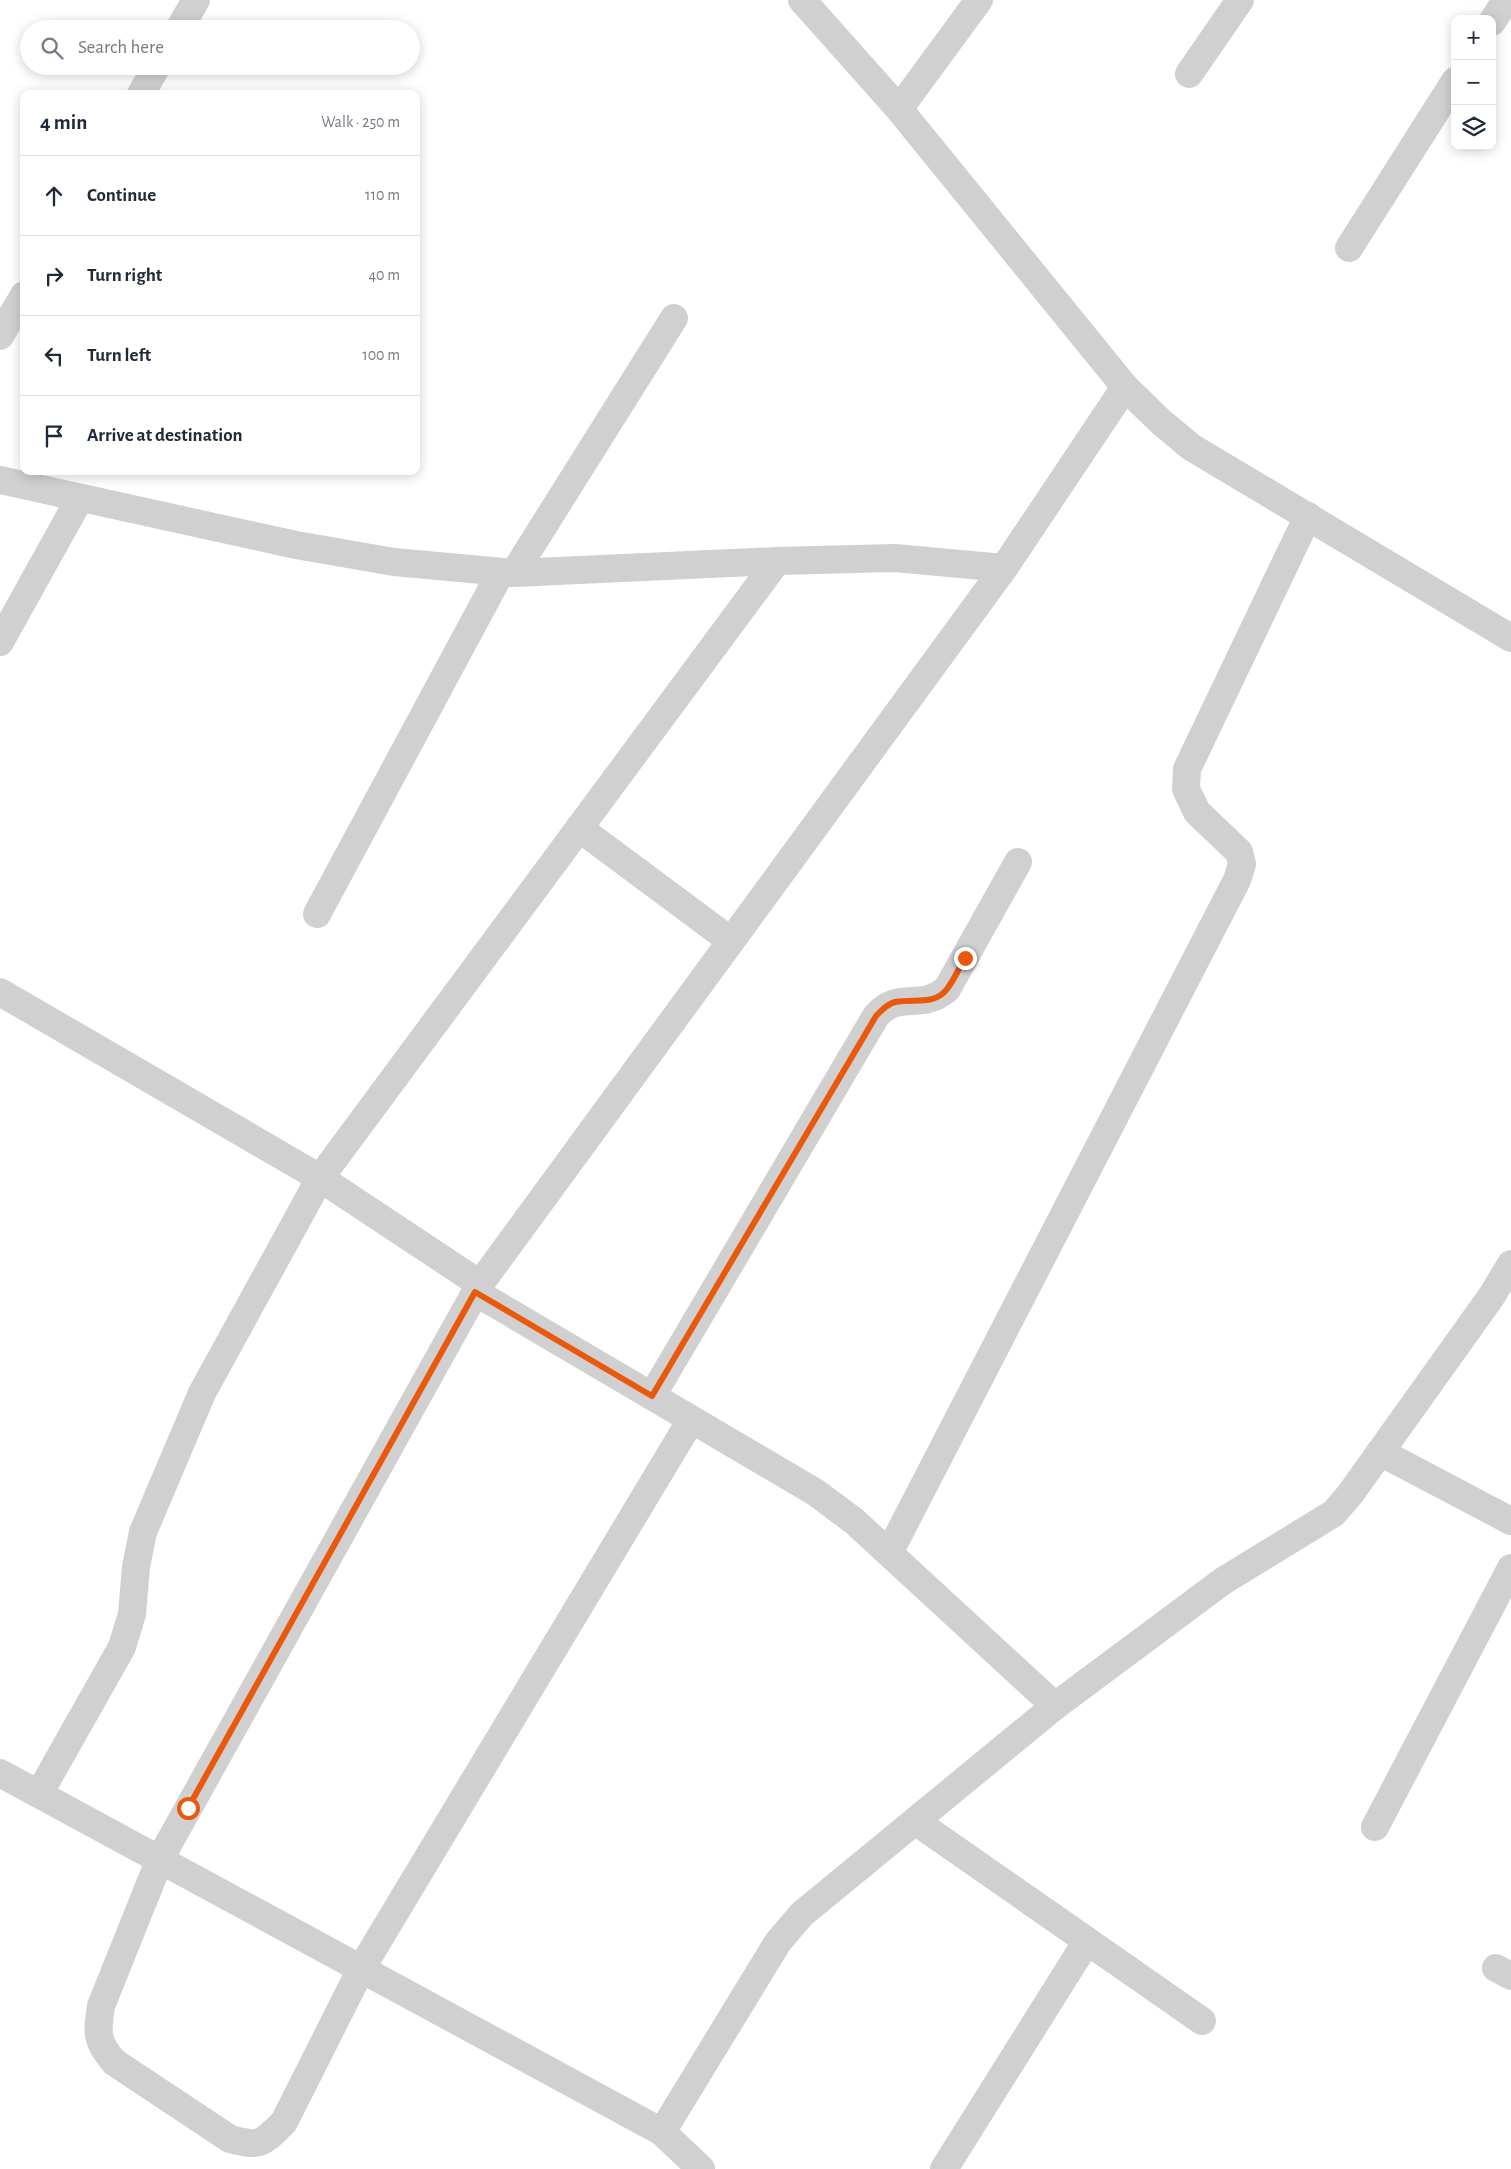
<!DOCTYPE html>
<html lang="en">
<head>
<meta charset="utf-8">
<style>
	:root { --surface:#fff; --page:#f6f6f7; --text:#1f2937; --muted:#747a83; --line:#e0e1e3 }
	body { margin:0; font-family:"Alegreya Sans",sans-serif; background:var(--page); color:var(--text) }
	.controls { position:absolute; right:15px; top:15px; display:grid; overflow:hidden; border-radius:10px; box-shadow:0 2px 12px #0003 }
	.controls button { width:45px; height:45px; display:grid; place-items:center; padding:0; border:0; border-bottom:1px solid var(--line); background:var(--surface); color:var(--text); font:25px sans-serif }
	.stop { position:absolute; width:15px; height:15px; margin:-11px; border:4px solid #ea580c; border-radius:50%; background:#fff }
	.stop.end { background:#ea580c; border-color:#fff; box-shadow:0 1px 5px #0008 }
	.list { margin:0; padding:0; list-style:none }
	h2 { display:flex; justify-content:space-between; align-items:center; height:65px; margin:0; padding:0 20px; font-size:21px }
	h2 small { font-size:16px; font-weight:400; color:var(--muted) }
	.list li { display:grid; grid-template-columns:32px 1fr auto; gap:15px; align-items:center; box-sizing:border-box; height:80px; padding:0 20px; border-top:1px solid var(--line) }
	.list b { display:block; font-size:19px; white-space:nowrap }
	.list em { font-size:16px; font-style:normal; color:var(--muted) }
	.icon { flex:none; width:28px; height:28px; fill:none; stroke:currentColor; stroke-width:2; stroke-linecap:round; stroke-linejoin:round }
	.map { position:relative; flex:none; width:1511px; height:2169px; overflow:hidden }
	.search { position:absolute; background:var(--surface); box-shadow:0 2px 12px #0003; left:20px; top:20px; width:400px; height:55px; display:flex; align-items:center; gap:12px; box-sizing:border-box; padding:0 18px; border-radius:28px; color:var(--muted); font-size:19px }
	.panel { position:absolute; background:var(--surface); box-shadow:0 2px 12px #0003; left:20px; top:90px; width:400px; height:385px; border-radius:10px }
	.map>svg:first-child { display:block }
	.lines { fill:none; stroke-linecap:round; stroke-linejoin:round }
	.minor { stroke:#d0d0d0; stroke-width:28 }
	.route { stroke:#ea580c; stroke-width:6 }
</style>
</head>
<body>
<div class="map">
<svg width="1511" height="2169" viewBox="0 0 1511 2169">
	<rect width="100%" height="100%" fill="#fff"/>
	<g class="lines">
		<g class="minor">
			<path d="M 802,0 L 899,109 L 1125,387 L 1160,421 L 1191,447 L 1511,638"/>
			<path d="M 1492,22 L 1506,0"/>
			<path d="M 179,29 L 196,0"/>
			<path d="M 1189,74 L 1240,0"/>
			<path d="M 141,94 L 157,66"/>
			<path d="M 899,109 L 979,0"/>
			<path d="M 1349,248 L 1455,81"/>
			<path d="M 0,336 L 24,295"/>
			<path d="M 0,480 L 296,545 L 394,562 L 514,573 L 777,561 L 895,558 L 1004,568"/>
			<path d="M 514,573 L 674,318"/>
			<path d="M 0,642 L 80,498"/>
			<path d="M 579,828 L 731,941"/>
			<path d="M 317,914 L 501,572"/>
			<path d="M 0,992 L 320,1178 L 480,1284"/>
			<path d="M 475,1292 L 815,1492 L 854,1521 L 1055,1706"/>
			<path d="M 652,1396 L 876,1016 C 900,989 920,1012 947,989 L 1018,862"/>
			<path d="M 691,1420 L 361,1969 L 284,2122 C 262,2144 260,2147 230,2139 L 114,2062 C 96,2041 97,2033 101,2006 L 160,1859 L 480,1284 L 1004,568 L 1125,387"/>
			<path d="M 1380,1452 L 1511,1521"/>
			<path d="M 889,1553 L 1237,880 L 1242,864 L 1239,852 L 1197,812 L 1186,789 L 1187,769 L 1308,516"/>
			<path d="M 0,1773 L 662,2132 L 778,1942 L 802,1914 L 1055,1706 L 1223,1581 L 1334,1513 L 1351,1493 L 1491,1297 L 1511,1264"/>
			<path d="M 39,1794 L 122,1647 L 132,1614 L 136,1567 L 143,1532 L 202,1393 L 320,1178 L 777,561"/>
			<path d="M 915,1821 L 1202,2021"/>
			<path d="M 1375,1827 L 1511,1568"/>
			<path d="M 1496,1968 L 1511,1976"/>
			<path d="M 662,2132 L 701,2169"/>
			<path d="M 944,2169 L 1087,1941"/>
		</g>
	</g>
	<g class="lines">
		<path class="route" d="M 188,1808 L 475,1292 L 652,1396 L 876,1016 C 882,1010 887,1004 895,1002 C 914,998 934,1006 947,989 C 954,980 959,968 965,958"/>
	</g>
</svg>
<div class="controls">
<button>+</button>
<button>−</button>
<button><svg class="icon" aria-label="layers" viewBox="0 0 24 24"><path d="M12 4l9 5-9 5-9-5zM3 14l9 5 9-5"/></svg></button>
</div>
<div class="stop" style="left:188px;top:1808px"></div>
<div class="stop end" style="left:965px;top:958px"></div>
<div class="search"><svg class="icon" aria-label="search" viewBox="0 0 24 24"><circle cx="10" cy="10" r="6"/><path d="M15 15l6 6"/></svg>Search here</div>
<section class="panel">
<h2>4 min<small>Walk · 250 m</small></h2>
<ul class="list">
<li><svg class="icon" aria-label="ahead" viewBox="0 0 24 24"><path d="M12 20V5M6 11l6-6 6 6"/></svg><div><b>Continue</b></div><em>110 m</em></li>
<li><svg class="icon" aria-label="right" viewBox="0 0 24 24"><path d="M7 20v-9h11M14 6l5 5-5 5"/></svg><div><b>Turn right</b></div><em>40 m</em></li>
<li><svg class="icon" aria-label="left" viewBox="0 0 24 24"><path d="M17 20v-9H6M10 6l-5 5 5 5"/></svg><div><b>Turn left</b></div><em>100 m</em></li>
<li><svg class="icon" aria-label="arrive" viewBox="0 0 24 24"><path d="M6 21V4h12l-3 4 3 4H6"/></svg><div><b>Arrive at destination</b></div></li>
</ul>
</section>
</div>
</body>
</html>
